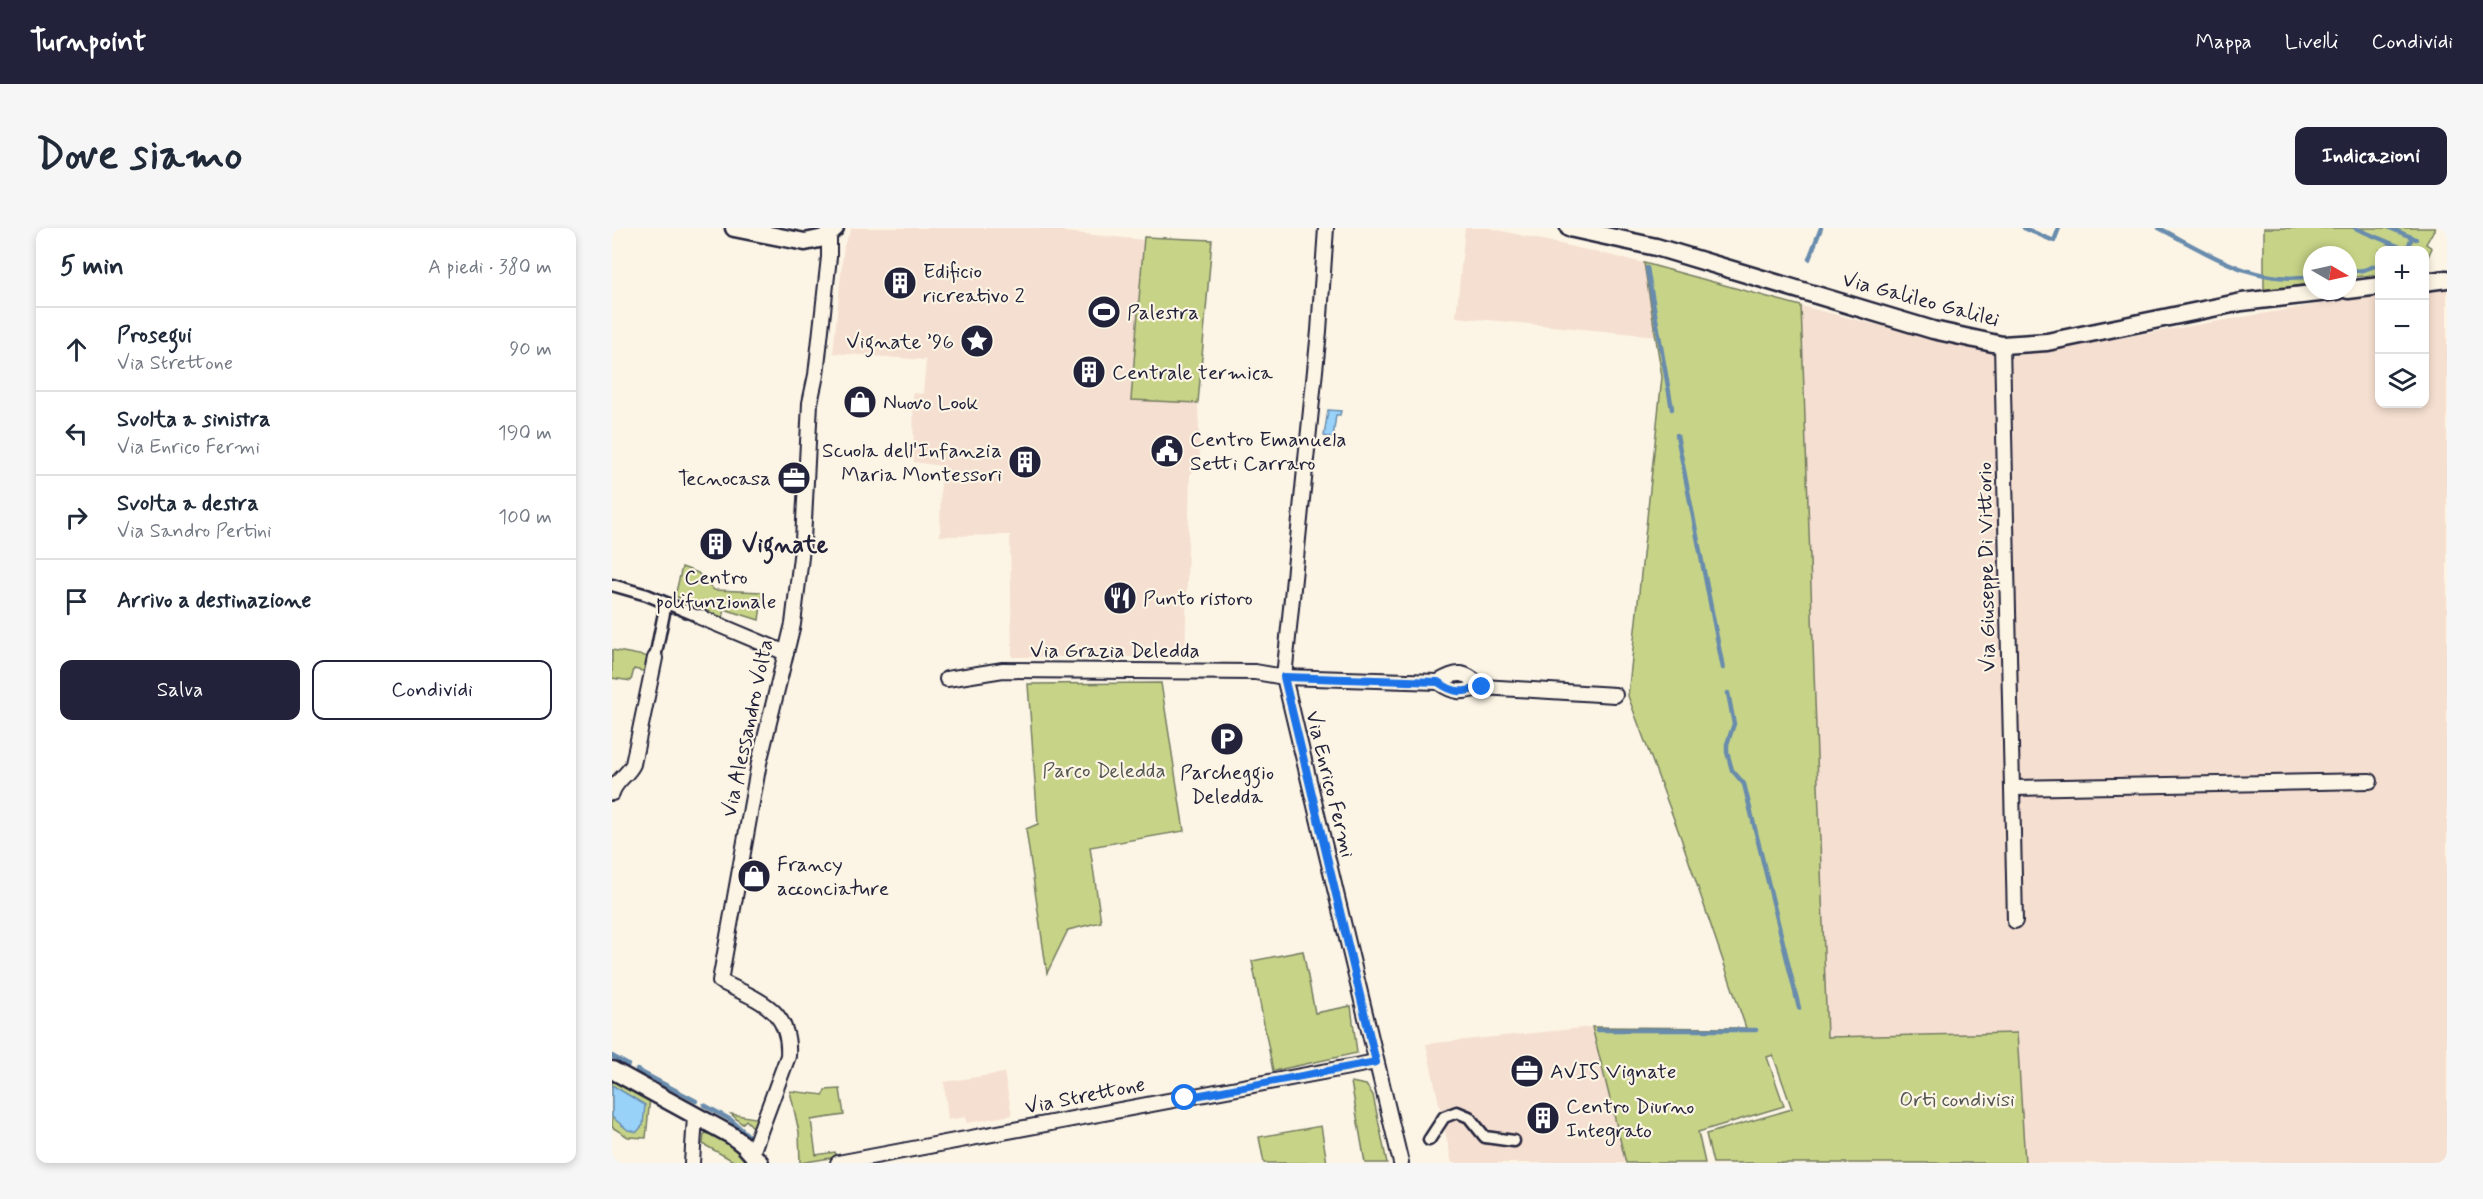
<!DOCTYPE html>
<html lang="it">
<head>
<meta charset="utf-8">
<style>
	:root { --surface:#fff; --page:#f6f6f7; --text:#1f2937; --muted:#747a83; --line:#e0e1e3; --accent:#22223b }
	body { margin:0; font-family:Mynerve,sans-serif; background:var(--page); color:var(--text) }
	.controls { position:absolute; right:18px; top:18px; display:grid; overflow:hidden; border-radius:12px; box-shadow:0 3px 9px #0003 }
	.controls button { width:54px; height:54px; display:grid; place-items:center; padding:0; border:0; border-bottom:2px solid var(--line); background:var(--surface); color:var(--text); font:30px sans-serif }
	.compass { position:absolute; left:1691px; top:18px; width:54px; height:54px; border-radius:50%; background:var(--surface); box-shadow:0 3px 9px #0003; rotate:99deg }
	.stop { position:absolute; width:18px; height:18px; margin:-14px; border:4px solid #1a73e8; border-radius:50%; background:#fff }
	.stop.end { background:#1a73e8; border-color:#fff; box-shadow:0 2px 6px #0008 }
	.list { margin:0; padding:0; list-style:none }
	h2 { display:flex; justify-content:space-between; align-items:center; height:78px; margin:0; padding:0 24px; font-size:26px }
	h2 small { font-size:20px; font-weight:400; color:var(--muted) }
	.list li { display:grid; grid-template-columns:39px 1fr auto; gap:18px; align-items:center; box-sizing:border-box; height:84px; padding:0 24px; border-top:2px solid var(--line) }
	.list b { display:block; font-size:22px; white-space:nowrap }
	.list p { margin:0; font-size:20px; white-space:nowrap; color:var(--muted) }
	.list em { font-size:20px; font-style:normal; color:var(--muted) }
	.actions { display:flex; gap:12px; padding:18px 24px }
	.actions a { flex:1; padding:14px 0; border:2px solid var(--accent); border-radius:12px; text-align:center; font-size:21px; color:var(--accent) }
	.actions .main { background:var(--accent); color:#fff }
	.icon { flex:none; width:33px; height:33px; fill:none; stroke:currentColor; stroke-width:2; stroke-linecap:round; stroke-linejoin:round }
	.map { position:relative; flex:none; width:1835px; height:935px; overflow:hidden; border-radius:12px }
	header { display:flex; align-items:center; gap:36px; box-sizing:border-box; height:84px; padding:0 30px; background:var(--accent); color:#fff }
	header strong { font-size:28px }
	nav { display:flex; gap:33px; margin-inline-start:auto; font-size:21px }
	.intro { display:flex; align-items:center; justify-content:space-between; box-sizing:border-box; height:144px; padding:0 36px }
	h1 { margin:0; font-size:42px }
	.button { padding:15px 27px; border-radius:12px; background:var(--accent); color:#fff; font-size:21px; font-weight:700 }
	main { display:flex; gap:36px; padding:0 36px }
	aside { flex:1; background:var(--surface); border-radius:12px; box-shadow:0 3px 9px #0003 }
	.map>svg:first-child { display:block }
	.built { fill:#f5dfd0 }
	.green { fill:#c7d487; stroke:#747b61; stroke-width:1.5 }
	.water { fill:#99d2f9; stroke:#698cad; stroke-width:1.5 }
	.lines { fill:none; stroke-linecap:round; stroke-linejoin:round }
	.stream { stroke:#698cad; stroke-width:4.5 }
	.pedestrian-casing { stroke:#22223b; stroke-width:15 }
	.minor-casing { stroke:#22223b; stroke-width:18 }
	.tertiary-casing { stroke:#22223b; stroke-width:21 }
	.pedestrian { stroke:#fcf5e5; stroke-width:10 }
	.minor { stroke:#fcf5e5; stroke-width:14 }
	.tertiary { stroke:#fcf5e5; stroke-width:16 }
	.route { stroke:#1a73e8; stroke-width:8 }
	.labels { text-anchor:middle; stroke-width:4.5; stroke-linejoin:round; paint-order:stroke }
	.poi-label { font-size:21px; fill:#22223b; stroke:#fcf5e5; text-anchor:start }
	.street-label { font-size:21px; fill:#22223b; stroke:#fcf5e5 }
	.park-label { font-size:21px; fill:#545752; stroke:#fcf5e5 }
	.quarter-label { font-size:24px; font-weight:bold; fill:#22223b; stroke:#fcf5e5 }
</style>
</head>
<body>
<header>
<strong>Turnpoint</strong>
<nav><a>Mappa</a><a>Livelli</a><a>Condividi</a></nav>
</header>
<div class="intro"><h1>Dove siamo</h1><a class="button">Indicazioni</a></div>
<main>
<aside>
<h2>5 min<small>A piedi · 380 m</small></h2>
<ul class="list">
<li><svg class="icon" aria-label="ahead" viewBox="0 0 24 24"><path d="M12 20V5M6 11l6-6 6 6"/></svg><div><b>Prosegui</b><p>Via Strettone</p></div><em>90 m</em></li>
<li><svg class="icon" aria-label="left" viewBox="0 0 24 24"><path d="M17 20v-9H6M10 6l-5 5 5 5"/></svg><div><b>Svolta a sinistra</b><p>Via Enrico Fermi</p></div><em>190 m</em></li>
<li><svg class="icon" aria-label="right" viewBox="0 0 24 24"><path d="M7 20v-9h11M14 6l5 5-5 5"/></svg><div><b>Svolta a destra</b><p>Via Sandro Pertini</p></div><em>100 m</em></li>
<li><svg class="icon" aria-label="arrive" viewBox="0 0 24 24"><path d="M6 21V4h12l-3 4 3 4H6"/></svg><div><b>Arrivo a destinazione</b></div></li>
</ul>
<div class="actions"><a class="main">Salva</a><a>Condividi</a></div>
</aside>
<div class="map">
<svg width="1835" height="935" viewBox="0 0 1835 935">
	<rect width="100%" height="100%" fill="#fcf5e5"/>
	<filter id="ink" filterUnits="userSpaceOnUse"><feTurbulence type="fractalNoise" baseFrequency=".0167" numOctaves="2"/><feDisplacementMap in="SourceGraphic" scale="12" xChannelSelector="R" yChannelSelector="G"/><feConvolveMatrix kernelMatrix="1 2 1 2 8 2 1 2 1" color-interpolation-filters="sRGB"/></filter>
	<g filter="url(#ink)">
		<g class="built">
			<path d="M 240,0 L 452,0 L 452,4 L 532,12 L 532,9 L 600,12 L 586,175 L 588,232 L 578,247 L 573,429 L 400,429 L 398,307 L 328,308 L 329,238 L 302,234 L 301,165 L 311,166 L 314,132 L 221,125 L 232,17 Z"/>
			<path d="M 853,0 L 877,0 L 1032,35 L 1044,108 L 844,89 Z"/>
			<path d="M 1835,56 L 1835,935 L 1413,935 L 1405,805 L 1214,810 L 1189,78 L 1395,129 L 1767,66 L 1768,176 L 1812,176 L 1813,58 Z"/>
			<path d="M 980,799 L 1014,935 L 840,935 L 814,816 Z"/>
			<path d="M 392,845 L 400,887 L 355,895 L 353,889 L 336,892 L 332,854 Z"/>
		</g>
		<g class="green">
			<path d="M 1652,0 L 1823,0 L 1814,16 L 1820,20 L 1813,35 L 1812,22 L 1768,22 L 1767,46 L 1736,50 L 1736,27 L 1700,27 L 1700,56 L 1652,63 Z"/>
			<path d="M 532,9 L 600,12 L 586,175 L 519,172 Z"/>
			<path d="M 1032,35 L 1189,78 L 1215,809 L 1405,805 L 1413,935 L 1101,935 L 1094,906 L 1180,881 L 1161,827 L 1155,829 L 1172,878 L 1086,904 L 1093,935 L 1014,935 L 980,799 L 1134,800 L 1069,610 L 1016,468 L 1050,149 Z"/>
			<path d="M 70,339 L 86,345 L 102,362 L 151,364 L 147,392 L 112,381 L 109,395 L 92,387 L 93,380 L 63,368 Z"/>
			<path d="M 0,422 L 38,429 L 35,444 L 22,441 L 19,453 L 0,450 Z"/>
			<path d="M 549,455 L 572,603 L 478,619 L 489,694 L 456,702 L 435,745 L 414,601 L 426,596 L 416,456 Z"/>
			<path d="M 691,723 L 703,785 L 739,778 L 745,825 L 661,843 L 640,733 Z"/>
			<path d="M 0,850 L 38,869 L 34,910 L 16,909 L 0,899 Z"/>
			<path d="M 739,854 L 754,857 L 761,867 L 775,935 L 753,935 Z"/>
			<path d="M 228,861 L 232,887 L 199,892 L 204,927 L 223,924 L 224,929 L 188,935 L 187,904 L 178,863 L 212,867 L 213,862 Z"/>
			<path d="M 119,886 L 149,891 L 145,903 L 134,892 L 130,896 Z"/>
			<path d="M 709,898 L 715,935 L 652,935 L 647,909 Z"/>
			<path d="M 98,904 L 120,919 L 136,935 L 125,935 L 91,916 L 92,906 Z"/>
		</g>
		<g class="water">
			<path d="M 716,182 L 729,183 L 728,187 L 724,187 L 721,210 L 712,208 Z"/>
			<path d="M 0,857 L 33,877 L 31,897 L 25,904 L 16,902 L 0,889 Z"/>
		</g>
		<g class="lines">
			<g class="stream">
				<path d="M 1412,0 L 1442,13 L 1447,0"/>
				<path d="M 1547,0 C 1596,25 1642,58 1700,48"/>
				<path d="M 1743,0 L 1795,22 L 1800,9"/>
				<path d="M 1778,0 L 1804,11"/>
				<path d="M 1197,31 L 1209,0"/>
				<path d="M 1035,40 L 1060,181"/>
				<path d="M 1736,44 L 1752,42 L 1768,36"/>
				<path d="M 1065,207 L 1111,440"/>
				<path d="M 1116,465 L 1122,496 L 1115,516 L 1115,524 L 1120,542 L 1132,556 L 1187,780"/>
				<path d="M 985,802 L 1144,802"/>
				<path d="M 0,828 L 16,837"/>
				<path d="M 25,842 L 84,873"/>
				<path d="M 92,877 L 119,892 L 139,910"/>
			</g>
			<defs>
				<g id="pedestrian">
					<path d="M 0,357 L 35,367 L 88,389"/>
					<path d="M 43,430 L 54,375"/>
					<path d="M 817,912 L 832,889 L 845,884 L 857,889 L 873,909 L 902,913"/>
				</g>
				<g id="minor">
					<path d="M 714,0 L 707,103 L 672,449 L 789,935"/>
					<path d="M 1390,117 L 1403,693"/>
					<path d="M 88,389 L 174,425"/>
					<path d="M 335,451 L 391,442 L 643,444 L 672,449 L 826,454 C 846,442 853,443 870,459"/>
					<path d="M 826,454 C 843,466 850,465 870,459 L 1003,467"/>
					<path d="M 1401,560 L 1758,553"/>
					<path d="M 0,565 C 3,553 16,547 21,536 L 43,430"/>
					<path d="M 140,925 L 176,828 C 179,780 145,772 108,753 L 147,535 L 181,396 L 191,312 L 198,175 L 204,147 L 217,29 L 217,6"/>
					<path d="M 80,935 L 83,888"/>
					<path d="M 226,935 L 764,834"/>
				</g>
				<g id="tertiary">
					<path d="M 122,0 L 193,14 L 212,10 L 223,0"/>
					<path d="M 957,0 L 1044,19 L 1321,102 L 1390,117 L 1435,114 L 1630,74 L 1725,63"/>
					<path d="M 1812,54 L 1835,51"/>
					<path d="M 1736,62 L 1768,58"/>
					<path d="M 0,842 L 119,907 L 132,917 L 148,935"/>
				</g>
			</defs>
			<use href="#pedestrian" class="pedestrian-casing"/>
			<use href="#minor" class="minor-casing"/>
			<use href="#tertiary" class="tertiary-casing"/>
			<use href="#pedestrian" class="pedestrian"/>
			<use href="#minor" class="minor"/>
			<use href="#tertiary" class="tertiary"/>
		</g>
	</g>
	<g class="lines" filter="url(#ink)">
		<path class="route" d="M 573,870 L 764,834 L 672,449 L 826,454 C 843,466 850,465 870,459"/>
	</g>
	<defs>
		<symbol id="building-disc" viewBox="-11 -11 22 22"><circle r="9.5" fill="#22223b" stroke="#fcf5e5"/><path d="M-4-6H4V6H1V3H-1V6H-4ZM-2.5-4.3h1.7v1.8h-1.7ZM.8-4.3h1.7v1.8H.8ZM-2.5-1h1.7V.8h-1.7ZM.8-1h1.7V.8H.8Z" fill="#fff"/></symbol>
		<symbol id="stadium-disc" viewBox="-11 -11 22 22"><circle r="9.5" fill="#22223b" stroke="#fcf5e5"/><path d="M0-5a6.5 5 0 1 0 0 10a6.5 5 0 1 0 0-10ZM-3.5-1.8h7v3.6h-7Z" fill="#fff"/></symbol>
		<symbol id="sight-disc" viewBox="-11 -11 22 22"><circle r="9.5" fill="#22223b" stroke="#fcf5e5"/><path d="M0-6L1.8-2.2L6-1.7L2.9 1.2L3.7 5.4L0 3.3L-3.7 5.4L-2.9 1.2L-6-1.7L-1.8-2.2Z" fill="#fff"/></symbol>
		<symbol id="shop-disc" viewBox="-11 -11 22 22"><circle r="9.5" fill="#22223b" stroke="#fcf5e5"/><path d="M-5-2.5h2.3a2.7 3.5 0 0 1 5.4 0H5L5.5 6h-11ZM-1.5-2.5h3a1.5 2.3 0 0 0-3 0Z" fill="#fff"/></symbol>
		<symbol id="civic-disc" viewBox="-11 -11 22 22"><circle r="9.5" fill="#22223b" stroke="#fcf5e5"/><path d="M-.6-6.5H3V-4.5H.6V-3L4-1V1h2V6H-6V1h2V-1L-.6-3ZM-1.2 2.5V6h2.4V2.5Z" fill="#fff"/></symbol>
		<symbol id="office-disc" viewBox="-11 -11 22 22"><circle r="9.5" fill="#22223b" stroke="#fcf5e5"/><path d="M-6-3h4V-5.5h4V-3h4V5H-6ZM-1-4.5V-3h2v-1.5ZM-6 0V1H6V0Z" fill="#fff"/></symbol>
		<symbol id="restaurant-disc" viewBox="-11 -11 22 22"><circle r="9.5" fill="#22223b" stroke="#fcf5e5"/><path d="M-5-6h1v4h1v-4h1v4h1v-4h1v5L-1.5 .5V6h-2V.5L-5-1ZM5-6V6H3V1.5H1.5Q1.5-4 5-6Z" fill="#fff"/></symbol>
		<symbol id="parking-disc" viewBox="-11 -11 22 22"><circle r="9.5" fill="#22223b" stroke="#fcf5e5"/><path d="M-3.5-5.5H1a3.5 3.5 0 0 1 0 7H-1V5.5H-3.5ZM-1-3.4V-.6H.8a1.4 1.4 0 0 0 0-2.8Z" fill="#fff"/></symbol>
	</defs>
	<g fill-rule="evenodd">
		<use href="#building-disc" x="269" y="36" width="38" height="38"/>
		<use href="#stadium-disc" x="473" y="65" width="38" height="38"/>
		<use href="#sight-disc" x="346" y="94" width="38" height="38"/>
		<use href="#building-disc" x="458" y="125" width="38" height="38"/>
		<use href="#shop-disc" x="229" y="155" width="38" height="38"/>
		<use href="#civic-disc" x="536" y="204" width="38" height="38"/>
		<use href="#building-disc" x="394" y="215" width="38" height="38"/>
		<use href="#office-disc" x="163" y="231" width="38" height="38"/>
		<use href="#building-disc" x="85" y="297" width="38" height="38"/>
		<use href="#restaurant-disc" x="489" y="351" width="38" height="38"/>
		<use href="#parking-disc" x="596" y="492" width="38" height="38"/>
		<use href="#shop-disc" x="123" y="629" width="38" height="38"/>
		<use href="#office-disc" x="896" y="824" width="38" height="38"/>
		<use href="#building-disc" x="912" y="871" width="38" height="38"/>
	</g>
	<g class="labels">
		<g class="poi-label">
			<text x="311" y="50">Edificio<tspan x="311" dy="24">ricreativo 2</tspan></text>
			<text x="515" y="91">Palestra</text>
			<text x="342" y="120" text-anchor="end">Vignate ’96</text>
			<text x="500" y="151">Centrale termica</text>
			<text x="271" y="181">Nuovo Look</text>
			<text x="578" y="218">Centro Emanuela<tspan x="578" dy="24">Setti Carraro</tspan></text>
			<text x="390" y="229" text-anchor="end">Scuola dell'Infanzia<tspan x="390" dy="24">Maria Montessori</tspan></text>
			<text x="159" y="257" text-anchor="end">Tecnocasa</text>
			<text x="104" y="356" text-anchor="middle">Centro<tspan x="104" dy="24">polifunzionale</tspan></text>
			<text x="531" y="377">Punto ristoro</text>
			<text x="615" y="551" text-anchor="middle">Parcheggio<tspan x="615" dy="24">Deledda</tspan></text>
			<text x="165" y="643">Francy<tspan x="165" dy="24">acconciature</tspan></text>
			<text x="938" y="850">AVIS Vignate</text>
			<text x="954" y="885">Centro Diurno<tspan x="954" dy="24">Integrato</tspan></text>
		</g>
		<g class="street-label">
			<text transform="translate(1309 71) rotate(15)" y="7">Via Galileo Galilei</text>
			<text transform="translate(1374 339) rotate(-91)" y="7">Via Giuseppe Di Vittorio</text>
			<text x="503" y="429">Via Grazia Deledda</text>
			<text transform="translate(135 500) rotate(-78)" y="7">Via Alessandro Volta</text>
			<text transform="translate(719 556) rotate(76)" y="7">Via Enrico Fermi</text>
			<text transform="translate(473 867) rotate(-11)" y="7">Via Strettone</text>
		</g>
		<g class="park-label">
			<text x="492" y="549">Parco Deledda</text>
			<text x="1345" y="878">Orti condivisi</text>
		</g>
		<g class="quarter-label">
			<text x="173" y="324">Vignate</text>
		</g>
	</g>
</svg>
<div class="controls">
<button>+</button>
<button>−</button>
<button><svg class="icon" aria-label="layers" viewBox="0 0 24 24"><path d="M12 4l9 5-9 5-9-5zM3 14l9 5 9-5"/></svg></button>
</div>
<svg class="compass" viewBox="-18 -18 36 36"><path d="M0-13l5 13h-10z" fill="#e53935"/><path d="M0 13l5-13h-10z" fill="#747a83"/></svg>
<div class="stop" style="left:573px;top:870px"></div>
<div class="stop end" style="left:870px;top:459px"></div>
</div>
</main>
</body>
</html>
